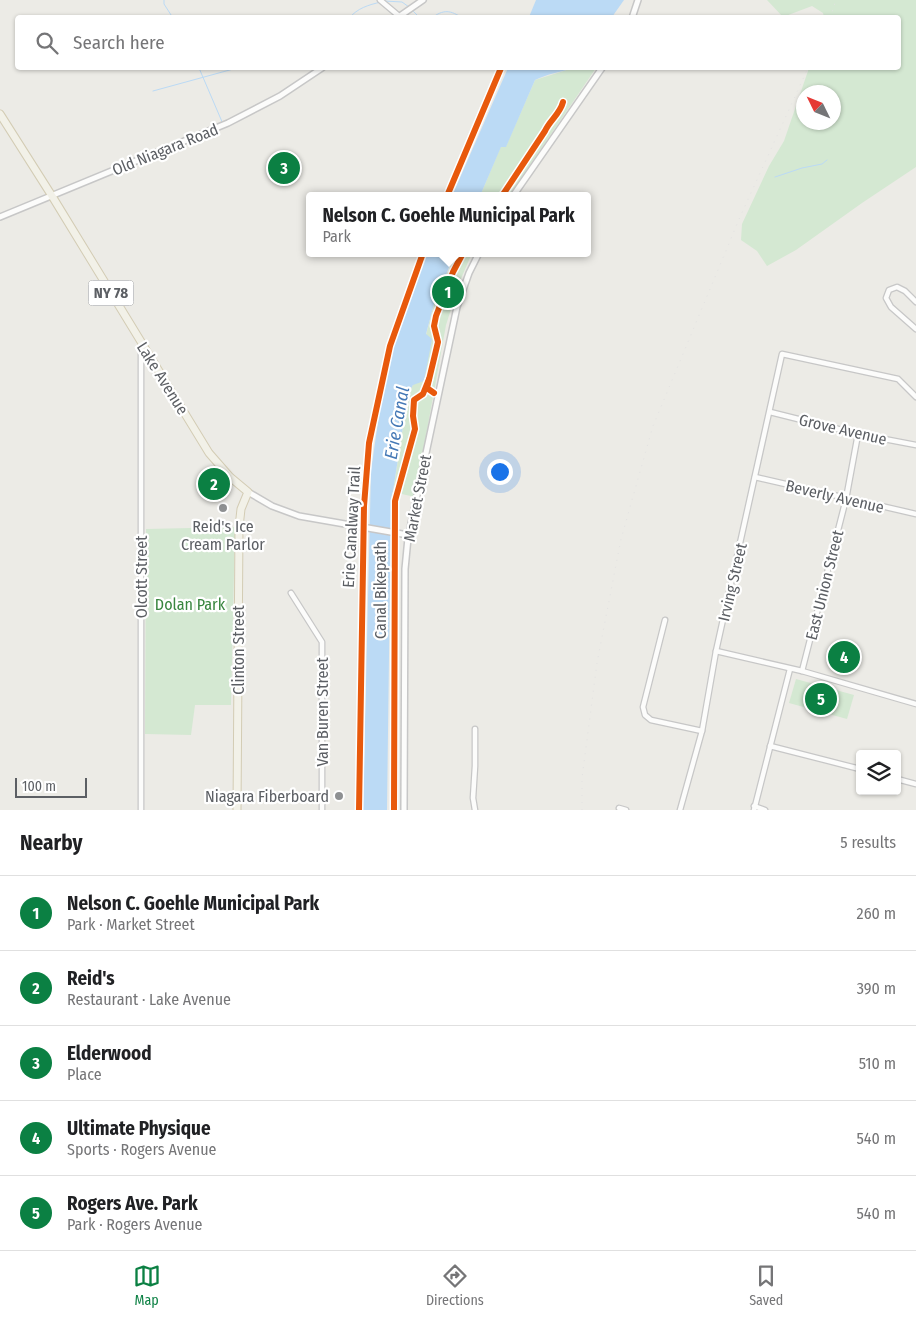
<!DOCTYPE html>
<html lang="en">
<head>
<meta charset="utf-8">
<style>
	:root { --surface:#fff; --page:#f6f6f6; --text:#202124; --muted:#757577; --line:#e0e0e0; --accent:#0b8043 }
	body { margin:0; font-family:"Fira Sans Condensed",sans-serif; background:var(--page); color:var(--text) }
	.controls { position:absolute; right:15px; bottom:15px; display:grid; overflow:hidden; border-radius:5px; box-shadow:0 1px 4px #0004 }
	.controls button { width:45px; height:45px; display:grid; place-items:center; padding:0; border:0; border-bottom:1px solid var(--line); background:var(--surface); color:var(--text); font:25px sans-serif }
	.compass { position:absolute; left:796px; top:85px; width:45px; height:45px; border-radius:50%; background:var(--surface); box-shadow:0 1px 4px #0004; rotate:313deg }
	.scale { position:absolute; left:15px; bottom:12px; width:72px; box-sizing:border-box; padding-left:5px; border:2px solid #5c5f64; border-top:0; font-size:14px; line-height:18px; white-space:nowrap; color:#5c5f64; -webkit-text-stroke:4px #fff; paint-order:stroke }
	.you { position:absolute; left:499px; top:471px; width:18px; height:18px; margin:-12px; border:4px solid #fff; border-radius:50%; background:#1a73e8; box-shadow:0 0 0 8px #1a73e833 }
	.badge { display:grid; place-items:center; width:32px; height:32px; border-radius:50%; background:var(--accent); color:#fff; font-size:16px; font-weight:700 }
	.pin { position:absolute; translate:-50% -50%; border:2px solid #fff; box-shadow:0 1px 5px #0006 }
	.popup { position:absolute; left:306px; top:192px; width:285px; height:65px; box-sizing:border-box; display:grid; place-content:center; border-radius:5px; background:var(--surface); filter:drop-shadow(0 1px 4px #0005); font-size:16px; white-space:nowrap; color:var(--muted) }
	.popup b { font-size:19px; color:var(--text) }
	.popup::after { content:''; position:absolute; left:50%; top:100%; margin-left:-10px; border:10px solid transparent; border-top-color:var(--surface) }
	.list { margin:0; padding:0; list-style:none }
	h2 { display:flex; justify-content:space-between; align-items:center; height:65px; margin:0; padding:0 20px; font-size:21px }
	h2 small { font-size:16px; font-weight:400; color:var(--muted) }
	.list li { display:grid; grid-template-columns:32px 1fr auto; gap:15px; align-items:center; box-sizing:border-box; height:75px; padding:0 20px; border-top:1px solid var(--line) }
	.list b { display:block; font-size:19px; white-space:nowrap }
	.list p { margin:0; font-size:16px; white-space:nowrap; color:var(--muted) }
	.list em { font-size:16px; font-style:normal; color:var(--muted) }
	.icon { flex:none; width:28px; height:28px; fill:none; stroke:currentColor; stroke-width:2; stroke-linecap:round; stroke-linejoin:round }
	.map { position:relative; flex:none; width:916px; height:810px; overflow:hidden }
	.search { position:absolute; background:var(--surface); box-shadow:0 1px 4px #0004; left:15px; right:15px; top:15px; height:55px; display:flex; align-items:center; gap:12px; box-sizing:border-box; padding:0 18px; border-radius:5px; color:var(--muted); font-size:19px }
	.sheet { height:440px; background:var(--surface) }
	nav { display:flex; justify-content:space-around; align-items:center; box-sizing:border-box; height:70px; border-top:1px solid var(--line); background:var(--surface); font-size:14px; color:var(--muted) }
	nav a { display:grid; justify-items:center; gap:2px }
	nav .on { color:var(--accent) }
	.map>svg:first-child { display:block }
	.green { fill:#d4e8d2; fill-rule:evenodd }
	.water { fill:#bbdaf5 }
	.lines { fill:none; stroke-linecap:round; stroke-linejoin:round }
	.stream { stroke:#bbdaf5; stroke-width:1 }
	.minor-casing { stroke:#c7c7c7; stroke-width:7 }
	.tertiary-casing { stroke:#c7c7c7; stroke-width:8 }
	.primary-casing { stroke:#d3ccb4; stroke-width:9 }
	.minor { stroke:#fcfcfb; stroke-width:4.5 }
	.tertiary { stroke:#fcfcfb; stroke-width:5 }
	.primary { stroke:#f2f1e8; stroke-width:7 }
	.rail { stroke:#e3e2e2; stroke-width:1; stroke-dasharray:1 6; stroke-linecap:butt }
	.cycleway-casing { stroke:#fff; stroke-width:9 }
	.cycleway { stroke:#e8590c; stroke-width:6 }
	.poi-dot { fill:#8e9092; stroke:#fff; stroke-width:2 }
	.labels { text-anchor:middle; stroke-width:4.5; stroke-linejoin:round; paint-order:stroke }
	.shield { fill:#fff; stroke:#8d8f92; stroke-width:1 }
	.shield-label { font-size:15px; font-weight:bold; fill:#5c5f64 }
	.street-label { font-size:16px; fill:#5c5f64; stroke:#fff }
	.poi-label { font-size:16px; fill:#5c5f64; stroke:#fff }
	.park-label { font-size:16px; fill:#39863f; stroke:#fff }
	.water-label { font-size:18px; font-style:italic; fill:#4579b6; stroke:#fff }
</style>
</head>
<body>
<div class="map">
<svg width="916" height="810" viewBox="0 0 916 810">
	<rect width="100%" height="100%" fill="#ecebe6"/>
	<g class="green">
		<path d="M 767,0 L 916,0 L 916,167 L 862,203 L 796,250 L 767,266 L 757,251 L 741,240 L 742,224 L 769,166 L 784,141 L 809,68 L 898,68 L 898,18 L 824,17 L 823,13 L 812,6 L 783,17 ZM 804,92 L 834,92 L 834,122 L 804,122 Z"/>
		<path d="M 573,68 L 596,68 L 509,196 L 480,196 L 501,146 L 506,146 L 535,80 Z"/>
		<path d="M 456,253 L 472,253 L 460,281 L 446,325 L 415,497 L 393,492 L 408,394 L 413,385 L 434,304 Z"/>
		<path d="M 235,527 L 231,705 L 195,705 L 191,735 L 145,734 L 146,529 Z"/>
		<path d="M 796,679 L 854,695 L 847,719 L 789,703 Z"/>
	</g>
	<g class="water">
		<path d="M 536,0 L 624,0 L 612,17 L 529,17 Z"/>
		<path d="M 508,68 L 573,68 C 561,72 547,74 535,80 L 506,147 L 501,147 L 480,196 L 452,196 Z"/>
		<path d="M 427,253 L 455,253 L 434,304 L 426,334 L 432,339 L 424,381 L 413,385 L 408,394 L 391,504 L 387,810 L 363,810 L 371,471 L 381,401 L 395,340 Z"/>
	</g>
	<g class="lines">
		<g class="stream">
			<path d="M 164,0 L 164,4 L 173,18"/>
			<path d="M 384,1 L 402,2 L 409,7"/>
			<path d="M 412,10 L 420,18"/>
			<path d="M 349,18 C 358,8 368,5 381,2"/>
			<path d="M 432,18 C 443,9 451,10 462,18"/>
			<path d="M 199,68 L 223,124"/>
			<path d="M 153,91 L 237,68"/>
			<path d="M 775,177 L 802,168 L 822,164 L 827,160"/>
		</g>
		<defs>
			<g id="minor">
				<path d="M 380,0 L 399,16"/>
				<path d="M 916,302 L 905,291 L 897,287 L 889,290 L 886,298 L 891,307 L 916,329"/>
				<path d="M 770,412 L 858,434 L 916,445"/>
				<path d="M 755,477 L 916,514"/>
				<path d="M 291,593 L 322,642 L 322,810"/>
				<path d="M 665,620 L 643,707 L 645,715 L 651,720 L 702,731"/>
				<path d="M 716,651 L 802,671 L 916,704"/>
				<path d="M 802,671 L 846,499 L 858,434"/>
				<path d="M 475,729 L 475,766 L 473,798 L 475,810"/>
				<path d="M 770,746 L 860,769"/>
				<path d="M 897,779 L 916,784"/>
				<path d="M 754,806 L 765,810"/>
				<path d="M 619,808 L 626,810"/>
				<path d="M 141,810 L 141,344"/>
				<path d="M 680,810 L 702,731 L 716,651 L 782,354 L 898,379 L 916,397"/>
				<path d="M 754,810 L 790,669"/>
			</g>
			<g id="tertiary">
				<path d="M 397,18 L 423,0"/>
				<path d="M 632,18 L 638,0"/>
				<path d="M 513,196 L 602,68"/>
				<path d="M 0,217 L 228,123 L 280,96 L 322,68"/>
				<path d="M 248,492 L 272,506 L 299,516 L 408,535"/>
				<path d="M 404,810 L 405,569 L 408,538 L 457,307 L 469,273 L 479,253"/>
			</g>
			<path id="primary" d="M 0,114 L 52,196 L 209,453 L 230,477 L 248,492 L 241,509 L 239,527 L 237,810"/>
		</defs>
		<use href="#minor" class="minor-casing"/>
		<use href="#tertiary" class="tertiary-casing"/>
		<use href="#primary" class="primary-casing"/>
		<use href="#minor" class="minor"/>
		<use href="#tertiary" class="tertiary"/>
		<use href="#primary" class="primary"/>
		<g class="rail">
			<path d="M 830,18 L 836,0"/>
			<path d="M 582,810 L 582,778 L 597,663 L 621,539 L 653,426 L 740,217 L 808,68"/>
		</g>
		<defs>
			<g id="cycleway">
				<path d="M 447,196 L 501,68"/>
				<path d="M 502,196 L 545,131 C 550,120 560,114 563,102"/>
				<path d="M 434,393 L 427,388 L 438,342 L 434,326 L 436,316 L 453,272 L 463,253"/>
				<path d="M 359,810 L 364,506 L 369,443 L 390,346 L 423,253"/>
				<path d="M 394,810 L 395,501 L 415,429 L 413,416 L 414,400 L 423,394 L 429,379"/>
			</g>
		</defs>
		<use href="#cycleway" class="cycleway-casing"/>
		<use href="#cycleway" class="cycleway"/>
	</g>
	<g class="poi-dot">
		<circle cx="223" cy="508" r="5"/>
		<circle cx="339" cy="796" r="5"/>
	</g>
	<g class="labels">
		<rect class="shield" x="88.5" y="280.5" width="45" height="25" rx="4"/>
		<g class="shield-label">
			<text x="111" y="298">NY 78</text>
		</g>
		<g class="street-label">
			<text transform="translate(165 149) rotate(-22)" y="6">Old Niagara Road</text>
			<text transform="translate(163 378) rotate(58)" y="6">Lake Avenue</text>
			<text transform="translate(843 429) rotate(13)" y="6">Grove Avenue</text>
			<text transform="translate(835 496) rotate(13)" y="6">Beverly Avenue</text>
			<text transform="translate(417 498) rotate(-79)" y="6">Market Street</text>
			<text transform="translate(351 527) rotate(-87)" y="6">Erie Canalway Trail</text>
			<text transform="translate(141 577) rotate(-90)" y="6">Olcott Street</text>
			<text transform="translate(732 582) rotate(-77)" y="6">Irving Street</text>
			<text transform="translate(824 585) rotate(-76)" y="6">East Union Street</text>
			<text transform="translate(380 590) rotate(-90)" y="6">Canal Bikepath</text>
			<text transform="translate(238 650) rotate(-90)" y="6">Clinton Street</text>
			<text transform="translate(322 712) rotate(-90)" y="6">Van Buren Street</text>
		</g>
		<g class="poi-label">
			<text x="223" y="532">Reid's Ice<tspan x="223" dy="18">Cream Parlor</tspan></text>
			<text x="329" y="802" text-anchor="end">Niagara Fiberboard</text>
		</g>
		<g class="park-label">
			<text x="190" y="610">Dolan Park</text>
		</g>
		<g class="water-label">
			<text transform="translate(397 423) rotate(-80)" y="6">Erie Canal</text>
		</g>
	</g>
</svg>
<div class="controls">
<button><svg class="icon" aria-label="layers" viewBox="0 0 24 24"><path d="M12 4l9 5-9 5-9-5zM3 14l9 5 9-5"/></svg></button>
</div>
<svg class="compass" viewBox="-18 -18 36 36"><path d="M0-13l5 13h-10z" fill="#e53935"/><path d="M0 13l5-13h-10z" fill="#757577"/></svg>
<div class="scale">100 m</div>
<div class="you"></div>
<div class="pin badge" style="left:448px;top:292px">1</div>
<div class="popup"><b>Nelson C. Goehle Municipal Park</b>Park</div>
<div class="pin badge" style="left:214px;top:484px">2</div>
<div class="pin badge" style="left:284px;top:168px">3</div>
<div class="pin badge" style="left:844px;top:657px">4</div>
<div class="pin badge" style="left:821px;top:699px">5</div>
<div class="search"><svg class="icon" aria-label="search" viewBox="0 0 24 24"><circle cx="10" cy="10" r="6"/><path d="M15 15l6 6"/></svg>Search here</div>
</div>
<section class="sheet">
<h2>Nearby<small>5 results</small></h2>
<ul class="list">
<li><span class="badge">1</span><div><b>Nelson C. Goehle Municipal Park</b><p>Park · Market Street</p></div><em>260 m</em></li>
<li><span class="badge">2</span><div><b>Reid's</b><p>Restaurant · Lake Avenue</p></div><em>390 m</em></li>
<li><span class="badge">3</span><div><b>Elderwood</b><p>Place</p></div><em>510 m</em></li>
<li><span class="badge">4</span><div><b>Ultimate Physique</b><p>Sports · Rogers Avenue</p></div><em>540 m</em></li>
<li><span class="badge">5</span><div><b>Rogers Ave. Park</b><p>Park · Rogers Avenue</p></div><em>540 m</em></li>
</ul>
</section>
<nav>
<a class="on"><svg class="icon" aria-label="map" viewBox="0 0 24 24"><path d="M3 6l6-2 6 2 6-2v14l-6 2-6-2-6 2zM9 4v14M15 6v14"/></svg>Map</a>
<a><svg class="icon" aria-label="directions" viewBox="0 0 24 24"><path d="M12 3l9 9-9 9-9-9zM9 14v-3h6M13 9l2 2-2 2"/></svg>Directions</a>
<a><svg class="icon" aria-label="saved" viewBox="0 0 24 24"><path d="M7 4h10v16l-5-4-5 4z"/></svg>Saved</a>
</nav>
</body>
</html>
